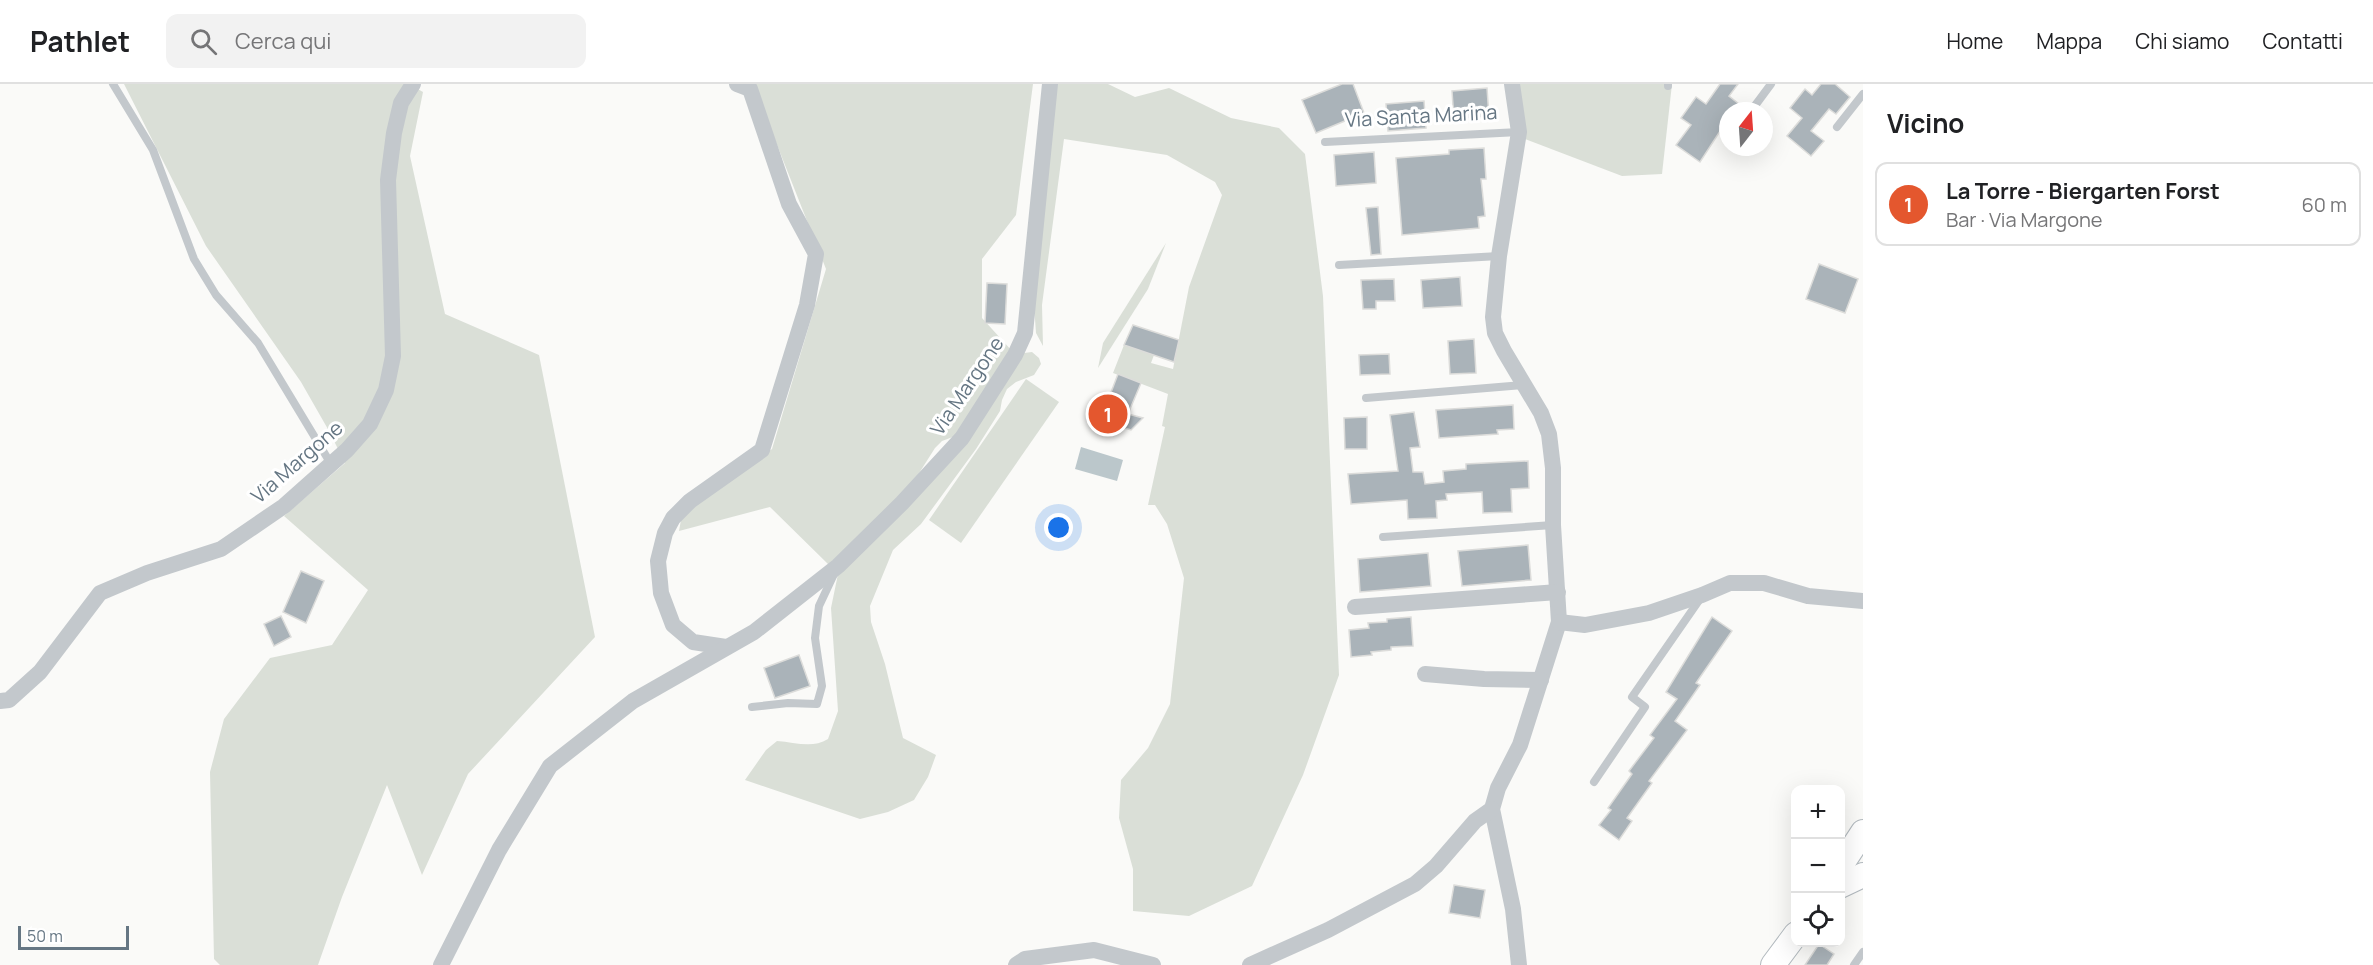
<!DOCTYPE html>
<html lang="it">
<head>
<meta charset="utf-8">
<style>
	:root { --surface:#fff; --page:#f2f2f2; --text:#202124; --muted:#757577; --line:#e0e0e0; --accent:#e4572e }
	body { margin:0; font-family:Manrope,sans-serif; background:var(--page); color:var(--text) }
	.controls { position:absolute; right:18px; bottom:18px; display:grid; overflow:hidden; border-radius:12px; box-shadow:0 6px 24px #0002 }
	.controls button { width:54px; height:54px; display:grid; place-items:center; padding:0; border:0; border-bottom:2px solid var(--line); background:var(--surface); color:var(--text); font:30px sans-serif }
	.compass { position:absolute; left:1719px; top:18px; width:54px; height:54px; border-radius:50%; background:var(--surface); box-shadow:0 6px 24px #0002; rotate:17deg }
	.scale { position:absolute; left:18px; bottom:15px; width:111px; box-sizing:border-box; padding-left:6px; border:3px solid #657683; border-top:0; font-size:16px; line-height:21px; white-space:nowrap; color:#657683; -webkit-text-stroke:4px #fff; paint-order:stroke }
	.you { position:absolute; left:1059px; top:444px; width:21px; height:21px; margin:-15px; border:4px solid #fff; border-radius:50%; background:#1a73e8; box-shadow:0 0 0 9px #1a73e833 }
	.badge { display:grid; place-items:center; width:39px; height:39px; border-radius:50%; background:var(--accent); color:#fff; font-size:20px; font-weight:700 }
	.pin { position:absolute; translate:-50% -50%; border:3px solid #fff; box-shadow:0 2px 6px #0006 }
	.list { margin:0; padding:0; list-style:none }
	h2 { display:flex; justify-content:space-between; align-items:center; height:78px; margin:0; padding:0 24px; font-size:26px }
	h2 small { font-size:20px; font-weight:400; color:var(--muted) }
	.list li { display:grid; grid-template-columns:39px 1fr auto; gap:18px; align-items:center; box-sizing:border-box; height:84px; margin:0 12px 12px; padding:0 12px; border:2px solid var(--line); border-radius:12px }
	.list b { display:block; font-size:22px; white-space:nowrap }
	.list p { margin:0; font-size:20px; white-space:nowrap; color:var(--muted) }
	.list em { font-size:20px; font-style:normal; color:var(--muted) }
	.icon { flex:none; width:33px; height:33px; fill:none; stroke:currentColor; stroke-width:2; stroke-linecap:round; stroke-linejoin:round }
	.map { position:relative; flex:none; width:1863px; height:881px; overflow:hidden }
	header { display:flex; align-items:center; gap:36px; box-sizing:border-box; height:84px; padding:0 30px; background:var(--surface); border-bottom:2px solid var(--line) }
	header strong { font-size:28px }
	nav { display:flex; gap:33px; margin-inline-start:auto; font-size:21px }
	.search { width:420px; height:54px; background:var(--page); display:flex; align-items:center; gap:15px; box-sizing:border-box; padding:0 21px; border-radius:12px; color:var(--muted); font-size:22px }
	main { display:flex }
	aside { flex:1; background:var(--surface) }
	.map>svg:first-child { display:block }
	.green { fill:#dadfd7 }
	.water { fill:#bbc7cb }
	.building { fill:#aab3b9; stroke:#dcdcda; stroke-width:1.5 }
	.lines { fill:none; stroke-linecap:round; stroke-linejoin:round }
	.secondary-casing { stroke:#b3babf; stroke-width:26 }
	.service { stroke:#c3c8cc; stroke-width:8 }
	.minor { stroke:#c3c8cc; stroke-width:16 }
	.secondary { stroke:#fff; stroke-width:24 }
	.labels { text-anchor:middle; stroke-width:6; stroke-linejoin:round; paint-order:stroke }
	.street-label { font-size:20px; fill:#657683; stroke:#fff }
</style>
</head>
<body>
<header>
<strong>Pathlet</strong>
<div class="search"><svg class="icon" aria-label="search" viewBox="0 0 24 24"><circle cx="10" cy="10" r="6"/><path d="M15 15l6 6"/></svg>Cerca qui</div>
<nav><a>Home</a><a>Mappa</a><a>Chi siamo</a><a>Contatti</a></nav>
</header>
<main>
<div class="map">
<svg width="1863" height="881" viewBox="0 0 1863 881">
	<rect width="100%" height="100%" fill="#fafaf8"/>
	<g class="green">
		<path d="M 124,0 L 409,0 L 423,8 L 410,72 L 445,230 L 539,271 L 595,553 L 468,690 L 422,791 L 387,701 L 342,813 L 318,881 L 220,881 L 214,875 L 210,688 L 224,635 L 270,574 L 332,561 L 368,506 L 284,432 L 345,379 L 329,347 L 301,298 L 206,162 Z"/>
		<path d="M 753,0 L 1033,0 L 1016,131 L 982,175 L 982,234 L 1012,267 L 958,351 L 942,357 L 935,364 L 909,405 L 829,481 L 770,423 L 679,447 L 681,436 L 692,421 L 772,365 L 826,185 Z"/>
		<path d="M 1054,0 L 1108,0 L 1135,13 L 1169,4 L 1231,34 L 1279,44 L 1305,70 L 1323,212 L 1339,591 L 1303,691 L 1252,802 L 1189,832 L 1133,827 L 1133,785 L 1119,734 L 1121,696 L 1148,664 L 1170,620 L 1184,494 L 1167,440 L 1155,421 L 1148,421 L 1165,343 L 1162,342 L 1168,310 L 1113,289 L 1124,261 L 1154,271 L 1151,279 L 1173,285 L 1189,203 L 1222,111 L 1215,98 L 1167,71 L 1064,55 L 1042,221 L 1043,262 L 1036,249 L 1034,221 Z"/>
		<path d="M 1519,0 L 1672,0 L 1662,90 L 1622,92 L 1525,55 Z"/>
		<path d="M 1166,159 L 1148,205 L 1098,284 L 1103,259 Z"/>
		<path d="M 1032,268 L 1039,274 L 1041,280 L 1034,291 L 1016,298 L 1007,305 L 1002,316 L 1000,327 L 976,365 L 921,440 L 893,466 L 870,522 L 871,538 L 885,580 L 903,654 L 936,671 L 928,693 L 914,716 L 888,728 L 860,735 L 745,696 L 766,666 L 777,657 C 795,658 812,665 828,655 L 838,627 L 831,524 L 838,490 L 1024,269 Z"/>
		<path d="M 1026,295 L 1059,318 L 961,459 L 929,436 Z"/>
	</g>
	<path class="water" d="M 1081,363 L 1123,376 L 1117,397 L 1075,385 Z"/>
	<g class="building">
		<path d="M 1342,0 L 1353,0 L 1364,29 L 1316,49 L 1302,16 Z"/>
		<path d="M 1720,0 L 1738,0 L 1729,12 L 1739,20 L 1733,27 L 1728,27 L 1728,35 L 1700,78 L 1676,61 L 1691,41 L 1681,34 L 1696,13 L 1706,20 Z"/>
		<path d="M 1821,0 L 1835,0 L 1850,13 L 1836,30 L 1829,25 L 1811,47 L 1824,57 L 1811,72 L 1787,52 L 1802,34 L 1790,24 L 1805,5 L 1812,11 Z"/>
		<path d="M 1487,4 L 1489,33 L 1454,36 L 1452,7 Z"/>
		<path d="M 1424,17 L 1426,44 L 1388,47 L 1386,20 Z"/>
		<path d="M 1484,64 L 1486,95 L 1481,95 L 1485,132 L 1478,133 L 1479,144 L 1402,151 L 1396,74 L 1449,70 L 1449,66 Z"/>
		<path d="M 1374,68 L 1376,99 L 1336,102 L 1334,71 Z"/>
		<path d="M 1378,123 L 1381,170 L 1371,171 L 1366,124 Z"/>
		<path d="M 1819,180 L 1858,195 L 1845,229 L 1806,215 Z"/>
		<path d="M 1460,193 L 1462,222 L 1423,224 L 1421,196 Z"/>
		<path d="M 1394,195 L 1395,217 L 1376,217 L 1376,225 L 1363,225 L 1361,196 Z"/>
		<path d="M 987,199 L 1007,200 L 1005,240 L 985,239 Z"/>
		<path d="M 1133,241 L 1179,256 L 1174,278 L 1124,261 Z"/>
		<path d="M 1474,255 L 1476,289 L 1450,290 L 1448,257 Z"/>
		<path d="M 1389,270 L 1390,290 L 1360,291 L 1359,271 Z"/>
		<path d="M 1118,290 L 1141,299 L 1128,330 L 1143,334 L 1131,346 L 1095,335 L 1105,309 L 1110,311 Z"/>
		<path d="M 1513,321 L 1514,345 L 1497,346 L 1498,350 L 1439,354 L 1436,326 Z"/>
		<path d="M 1414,328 L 1420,363 L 1410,364 L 1413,388 L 1423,388 L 1425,400 L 1444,398 L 1443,387 L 1466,385 L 1466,380 L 1528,377 L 1529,404 L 1511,405 L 1512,428 L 1483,429 L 1482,408 L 1446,410 L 1447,416 L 1436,417 L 1437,434 L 1408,435 L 1407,416 L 1351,420 L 1348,390 L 1398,387 L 1390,331 Z"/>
		<path d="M 1367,333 L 1367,365 L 1345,365 L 1344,334 Z"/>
		<path d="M 1528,461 L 1531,496 L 1462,502 L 1458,467 Z"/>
		<path d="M 1428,469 L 1431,502 L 1360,508 L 1358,475 Z"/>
		<path d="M 301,487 L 324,497 L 306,539 L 283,528 Z"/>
		<path d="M 281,532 L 291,553 L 274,562 L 264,540 Z"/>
		<path d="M 1411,533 L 1413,562 L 1391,563 L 1391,566 L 1371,568 L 1372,571 L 1351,573 L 1349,546 L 1369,544 L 1368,539 L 1387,538 L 1387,535 Z"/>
		<path d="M 1712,533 L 1732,547 L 1696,599 L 1700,601 L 1675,637 L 1687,646 L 1649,697 L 1652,699 L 1627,734 L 1632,737 L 1619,756 L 1599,741 L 1611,726 L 1608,724 L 1632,690 L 1629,687 L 1654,654 L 1650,651 L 1677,615 L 1666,608 Z"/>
		<path d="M 799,571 L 810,602 L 775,614 L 764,584 Z"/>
		<path d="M 1454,801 L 1485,806 L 1480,834 L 1449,829 Z"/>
		<path d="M 1819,860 L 1834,870 L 1827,881 L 1805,881 Z"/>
	</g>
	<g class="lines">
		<defs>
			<g id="secondary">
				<path d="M 1840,783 L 1863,748"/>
				<path d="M 1840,802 L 1863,791"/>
				<path d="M 1773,881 L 1796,850"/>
			</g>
		</defs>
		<use href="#secondary" class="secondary-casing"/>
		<g class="service">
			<path d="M 113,0 L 153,66 L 194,175 L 216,211 L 258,259 L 331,380"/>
			<path d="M 1668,2 L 1668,0"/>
			<path d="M 1751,27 L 1771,0"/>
			<path d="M 1837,43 L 1863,10"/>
			<path d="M 1325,58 L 1519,48"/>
			<path d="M 1339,181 L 1499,172"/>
			<path d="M 1366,314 L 1523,301"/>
			<path d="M 1383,453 L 1553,441"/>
			<path d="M 752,623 L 788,619 L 817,620 L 822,602 L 815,554 L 819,522 L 834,490"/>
			<path d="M 1594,698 L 1645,623 L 1632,613 L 1700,515"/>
			<path d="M 1854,881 L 1863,868"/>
		</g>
		<g class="minor">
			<path d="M 1512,0 L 1519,48 L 1499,172 L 1493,233 L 1495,249 L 1504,267 L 1541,329 L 1549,350 L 1553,384 L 1553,441 L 1559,538 L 1520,661 L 1498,704 L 1492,725 L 1513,825 L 1519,881"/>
			<path d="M 1355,523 L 1558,508"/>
			<path d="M 1559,538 L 1585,541 L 1649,529 L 1702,511 L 1730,499 L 1764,499 L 1808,512 L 1863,517"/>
			<path d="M 726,563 L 693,558 L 673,541 L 661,509 L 658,477 L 665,449 L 673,434 L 690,417 L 762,366 L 807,221 L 816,170 L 789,120 L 750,5 L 737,0"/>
			<path d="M 1425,590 L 1484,595 L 1541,596"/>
			<path d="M 0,617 L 9,616 L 40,588 L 100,509 L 147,489 L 221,465 L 284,422 L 347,366 L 370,340 L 386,306 L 393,272 L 388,96 L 394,49 L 401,19 L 413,0"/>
			<path d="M 441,881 L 499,766 L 550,682 L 633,617 L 754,548 L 838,482 L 902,419 L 962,354 L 1015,271 L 1025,249 L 1050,0"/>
			<path d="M 1016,881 L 1025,875 L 1094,866 L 1153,881"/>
			<path d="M 1250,881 L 1328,846 L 1415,800 L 1436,782 L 1475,737 L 1492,725"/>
		</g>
		<use href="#secondary" class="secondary"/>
	</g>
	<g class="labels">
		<g class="street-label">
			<text transform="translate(1421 32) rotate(-3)" y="7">Via Santa Marina</text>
			<text transform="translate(967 302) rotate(-56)" y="7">Via Margone</text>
			<text transform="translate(297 378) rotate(-41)" y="7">Via Margone</text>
		</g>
	</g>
</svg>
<div class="controls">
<button>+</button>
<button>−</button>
<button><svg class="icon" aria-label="locate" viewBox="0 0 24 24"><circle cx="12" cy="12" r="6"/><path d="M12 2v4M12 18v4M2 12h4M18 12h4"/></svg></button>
</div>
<svg class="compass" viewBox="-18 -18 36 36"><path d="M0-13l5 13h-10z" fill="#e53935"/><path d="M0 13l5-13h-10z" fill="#757577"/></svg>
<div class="scale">50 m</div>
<div class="you"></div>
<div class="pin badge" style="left:1108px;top:330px">1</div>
</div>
<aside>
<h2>Vicino<small></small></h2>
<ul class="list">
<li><span class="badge">1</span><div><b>La Torre - Biergarten Forst</b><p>Bar · Via Margone</p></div><em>60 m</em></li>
</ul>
</aside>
</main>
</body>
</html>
